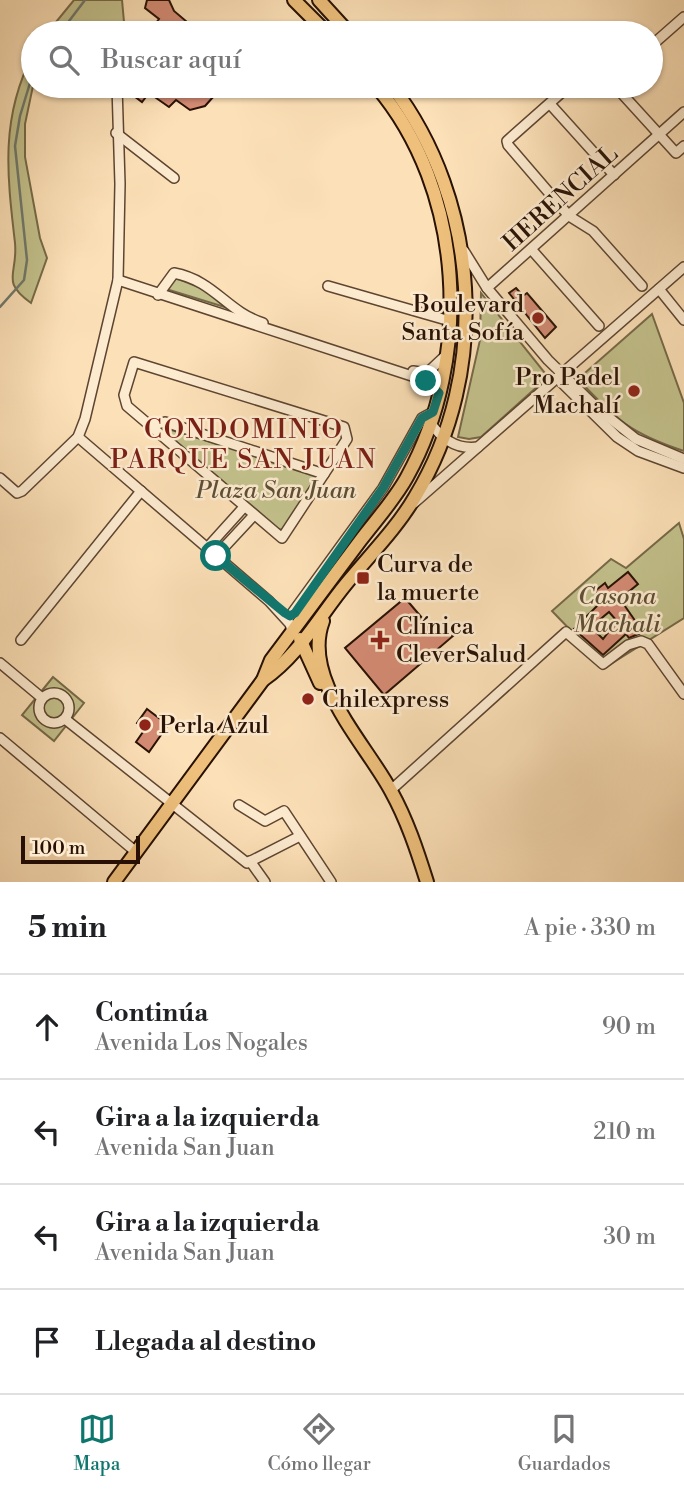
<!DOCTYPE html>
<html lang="es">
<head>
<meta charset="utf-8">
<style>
	:root { --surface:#fff; --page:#f2f2f2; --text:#202124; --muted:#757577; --line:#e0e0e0; --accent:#0f766e }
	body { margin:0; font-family:"Libre Bodoni",serif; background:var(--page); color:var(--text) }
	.scale { position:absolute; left:21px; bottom:18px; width:119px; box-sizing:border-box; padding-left:7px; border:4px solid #281104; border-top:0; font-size:19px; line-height:24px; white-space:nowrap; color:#281104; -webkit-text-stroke:5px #fdebd0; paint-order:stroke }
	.stop { position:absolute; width:21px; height:21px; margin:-16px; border:5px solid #0f766e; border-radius:50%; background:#fff }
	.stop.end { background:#0f766e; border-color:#fff; box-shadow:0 2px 7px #0008 }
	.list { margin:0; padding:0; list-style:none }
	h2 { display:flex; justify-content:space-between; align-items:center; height:91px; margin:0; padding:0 28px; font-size:30px }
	h2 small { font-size:23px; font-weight:400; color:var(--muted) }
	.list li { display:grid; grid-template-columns:46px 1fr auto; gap:21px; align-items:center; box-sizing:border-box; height:105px; padding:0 28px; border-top:2px solid var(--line) }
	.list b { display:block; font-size:26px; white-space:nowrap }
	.list p { margin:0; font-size:23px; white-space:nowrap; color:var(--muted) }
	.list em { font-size:23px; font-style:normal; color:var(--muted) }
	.icon { flex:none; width:38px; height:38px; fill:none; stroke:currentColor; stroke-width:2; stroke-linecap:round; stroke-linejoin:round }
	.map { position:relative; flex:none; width:684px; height:882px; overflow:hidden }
	.search { position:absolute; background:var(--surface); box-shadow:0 2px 5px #0004; left:21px; right:21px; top:21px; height:77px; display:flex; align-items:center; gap:18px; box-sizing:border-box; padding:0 24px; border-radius:38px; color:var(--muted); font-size:26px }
	.sheet { height:511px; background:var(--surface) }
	nav { display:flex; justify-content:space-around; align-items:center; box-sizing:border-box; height:98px; border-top:2px solid var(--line); background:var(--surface); font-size:19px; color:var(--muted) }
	nav a { display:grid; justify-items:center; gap:4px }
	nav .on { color:var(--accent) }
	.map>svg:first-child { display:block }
	.green { fill:#c3c18c; stroke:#766948; stroke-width:2 }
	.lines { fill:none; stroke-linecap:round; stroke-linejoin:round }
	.stream { stroke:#6f786c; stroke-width:2.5 }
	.building { fill:#d48b74; stroke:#281104; stroke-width:2; fill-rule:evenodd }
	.minor-casing { stroke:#5d4531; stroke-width:12 }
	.major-casing { stroke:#281104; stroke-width:16 }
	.minor { stroke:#fdebd0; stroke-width:9 }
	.major { stroke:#eec07c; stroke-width:12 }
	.route { stroke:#0f766e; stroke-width:9 }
	.poi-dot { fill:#8f2418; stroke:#fdebd0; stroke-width:2.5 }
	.labels { text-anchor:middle; stroke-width:5; stroke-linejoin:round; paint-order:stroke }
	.street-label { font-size:24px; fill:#281104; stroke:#fdebd0 }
	.poi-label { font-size:24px; fill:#281104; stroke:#fdebd0; text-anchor:start }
	.park-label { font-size:24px; font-style:italic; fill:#5e4f34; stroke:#fdebd0 }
	.neighbourhood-label { font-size:26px; letter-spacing:2px; fill:#7a1f14; stroke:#fdebd0 }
</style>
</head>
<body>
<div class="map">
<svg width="684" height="882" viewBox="0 0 684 882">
	<rect width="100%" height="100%" fill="#fce0b7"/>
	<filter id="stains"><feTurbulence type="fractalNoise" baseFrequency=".00286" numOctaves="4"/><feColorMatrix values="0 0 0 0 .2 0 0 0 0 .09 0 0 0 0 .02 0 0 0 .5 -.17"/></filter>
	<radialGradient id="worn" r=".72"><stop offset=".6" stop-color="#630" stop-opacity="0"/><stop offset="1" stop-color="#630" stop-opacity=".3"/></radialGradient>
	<g class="green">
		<path d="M 74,0 L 122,0 L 125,33 L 47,33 Z"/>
		<path d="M 33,54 L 33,86 L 25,124 L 25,157 L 40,238 L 47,258 L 31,303 C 0,281 18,275 15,243 C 7,174 0,118 33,54 Z"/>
		<path d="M 176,278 L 201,288 L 231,309 L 166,289 Z"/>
		<path d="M 481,293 L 548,377 L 481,437 L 469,439 L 458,437 L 480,340 Z"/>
		<path d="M 652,314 L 684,403 L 684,451 C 631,434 615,419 578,379 Z"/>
		<path d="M 168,429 L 315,473 L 319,476 L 283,530 L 278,529 L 166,433 Z"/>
		<path d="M 679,523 L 684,539 L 684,618 L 606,667 L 552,611 L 611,559 L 626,568 Z"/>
		<path d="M 53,677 L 84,703 L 54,741 L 22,715 Z"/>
	</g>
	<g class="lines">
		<g class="stream">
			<path d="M 60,33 L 85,0"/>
			<path d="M 0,307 L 24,280 L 27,260 L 15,146 L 20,116 L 33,73"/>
		</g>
	</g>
	<g class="building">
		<path d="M 147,0 L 169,0 L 174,11 L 200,33 L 148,33 L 159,19 L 145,8 Z"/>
		<path d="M 135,86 L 223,86 L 205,106 L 190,110 L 176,100 L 169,107 L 149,93 L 142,102 L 130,93 Z"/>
		<path d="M 516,288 L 523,296 L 527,293 L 556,327 L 545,338 L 509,293 Z"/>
		<path d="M 628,572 L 638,584 L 620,599 L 643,632 L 629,638 L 626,634 L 603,655 L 574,629 L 603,600 L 595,591 L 605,583 L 608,588 ZM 609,612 L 617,621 L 603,639 L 591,627 Z"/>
		<path d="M 405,598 L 434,632 L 443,624 L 453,636 L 384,695 L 345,648 Z"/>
		<path d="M 147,709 L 168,725 L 149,752 L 136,742 L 145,729 L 137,723 Z"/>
	</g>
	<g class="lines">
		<defs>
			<g id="minor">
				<path d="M 651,46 L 684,17"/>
				<path d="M 569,86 L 507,141 L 508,145 L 569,216 L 593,231 L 642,286"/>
				<path d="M 615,86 L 676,153 L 684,146"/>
				<path d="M 550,104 L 614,175"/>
				<path d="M 116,133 L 174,178"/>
				<path d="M 531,249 L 599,326"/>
				<path d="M 464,251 L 487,288 L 548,360 L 597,408 L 636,439 L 684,459"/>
				<path d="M 118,280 L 418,378 L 439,392"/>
				<path d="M 328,286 L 450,321"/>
				<path d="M 487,288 L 684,112"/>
				<path d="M 659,289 L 684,320"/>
				<path d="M 158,295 L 174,273 C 215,281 226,311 263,323"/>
				<path d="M 134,362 L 344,427 L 347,439 L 282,538 L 127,406 L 124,395 Z"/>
				<path d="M 413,371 L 427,373 L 444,357"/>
				<path d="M 557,378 L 617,437 L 638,451 L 684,468"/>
				<path d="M 430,422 C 442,440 457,450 478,447"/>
				<path d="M 150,426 L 165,422 L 324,474"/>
				<path d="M 78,437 L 269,601 L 290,624 L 292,631"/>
				<path d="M 0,478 L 17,493 L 22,491 L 78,437 L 85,419 L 118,280 L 120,184 L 117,86"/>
				<path d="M 414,503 L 684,267"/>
				<path d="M 207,548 L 244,507"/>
				<path d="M 216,556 L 254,515"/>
				<path d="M 290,616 L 383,488 L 422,418 L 433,412"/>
				<path d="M 21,640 L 141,491"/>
				<path d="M 0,663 L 42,698"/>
				<circle cx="54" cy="708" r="15"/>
				<path d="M 65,719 L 247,863 L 300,836"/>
				<path d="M 0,738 L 136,852"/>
				<path d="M 391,790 L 566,632 L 603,664 L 628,645 L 641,641 L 648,644 L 684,694"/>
				<path d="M 239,805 L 265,821 L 284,811 L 331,882"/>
				<path d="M 250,861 L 265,882"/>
			</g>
			<g id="major">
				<path d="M 294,0 L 327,33"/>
				<path d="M 319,0 L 349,33"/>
				<path d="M 323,621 C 301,679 366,744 391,791 C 407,820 417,850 427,882"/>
				<path d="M 300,639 L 320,683"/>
				<path d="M 263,680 C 299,655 319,617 346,584 C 369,556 397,528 415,497 C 491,372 480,201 392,86"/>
				<path d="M 114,882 L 263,680 L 271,660 C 301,620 330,581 360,541 C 376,520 395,499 407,477 C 473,358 465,190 376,86"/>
			</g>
		</defs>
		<use href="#minor" class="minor-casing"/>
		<use href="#major" class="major-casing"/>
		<use href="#minor" class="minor"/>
		<use href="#major" class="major"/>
	</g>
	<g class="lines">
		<path class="route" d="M 216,556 L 285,613 L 290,616 L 295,613 L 383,488 L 422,418 L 433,412 L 439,393 L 426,381"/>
	</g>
	<g class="poi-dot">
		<circle cx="538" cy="318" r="7"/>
		<circle cx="634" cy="391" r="7"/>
		<rect x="356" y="571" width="14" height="14" rx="3.5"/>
		<path d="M376.5 629.5h7v7h7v7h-7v7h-7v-7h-7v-7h7z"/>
		<circle cx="308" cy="699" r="7"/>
		<circle cx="145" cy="725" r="7"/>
	</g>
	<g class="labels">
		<g class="street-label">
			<text transform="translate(560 198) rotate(-42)" y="8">HERENCIAL</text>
		</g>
		<g class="poi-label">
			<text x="524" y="312" text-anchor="end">Boulevard<tspan x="524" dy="28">Santa Sofía</tspan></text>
			<text x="620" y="385" text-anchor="end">Pro Padel<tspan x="620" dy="28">Machalí</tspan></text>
			<text x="377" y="572">Curva de<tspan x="377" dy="28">la muerte</tspan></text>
			<text x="396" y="634">Clínica<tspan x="396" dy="28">CleverSalud</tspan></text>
			<text x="322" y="707">Chilexpress</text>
			<text x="159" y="733">Perla Azul</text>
		</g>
		<g class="park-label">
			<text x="276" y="498">Plaza San Juan</text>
			<text x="617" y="604">Casona<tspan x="617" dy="28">Machali</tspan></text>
		</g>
		<g class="neighbourhood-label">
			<text x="244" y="438">CONDOMINIO<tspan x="244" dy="30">PARQUE SAN JUAN</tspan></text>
		</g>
	</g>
	<rect width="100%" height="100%" filter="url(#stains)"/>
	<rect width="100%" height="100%" fill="url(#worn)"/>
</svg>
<div class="scale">100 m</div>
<div class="stop" style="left:216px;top:556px"></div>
<div class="stop end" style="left:426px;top:381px"></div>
<div class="search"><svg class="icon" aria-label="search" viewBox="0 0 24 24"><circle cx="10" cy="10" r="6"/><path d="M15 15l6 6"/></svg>Buscar aquí</div>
</div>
<section class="sheet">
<h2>5 min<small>A pie · 330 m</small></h2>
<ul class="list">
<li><svg class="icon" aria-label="ahead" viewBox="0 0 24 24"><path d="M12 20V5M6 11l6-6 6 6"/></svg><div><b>Continúa</b><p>Avenida Los Nogales</p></div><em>90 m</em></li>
<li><svg class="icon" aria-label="left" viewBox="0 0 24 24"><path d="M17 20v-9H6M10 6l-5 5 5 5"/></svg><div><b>Gira a la izquierda</b><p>Avenida San Juan</p></div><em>210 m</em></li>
<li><svg class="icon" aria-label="left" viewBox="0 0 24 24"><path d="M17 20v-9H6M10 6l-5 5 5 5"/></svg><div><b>Gira a la izquierda</b><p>Avenida San Juan</p></div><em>30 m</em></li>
<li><svg class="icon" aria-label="arrive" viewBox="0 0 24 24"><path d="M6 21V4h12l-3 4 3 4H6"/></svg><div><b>Llegada al destino</b></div></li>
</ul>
</section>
<nav>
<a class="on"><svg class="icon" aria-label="map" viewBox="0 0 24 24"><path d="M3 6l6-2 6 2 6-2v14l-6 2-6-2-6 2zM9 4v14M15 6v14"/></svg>Mapa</a>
<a><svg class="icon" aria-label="directions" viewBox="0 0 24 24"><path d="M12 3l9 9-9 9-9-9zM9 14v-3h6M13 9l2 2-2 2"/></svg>Cómo llegar</a>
<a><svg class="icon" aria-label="saved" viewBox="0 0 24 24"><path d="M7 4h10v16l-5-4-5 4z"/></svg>Guardados</a>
</nav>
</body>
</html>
